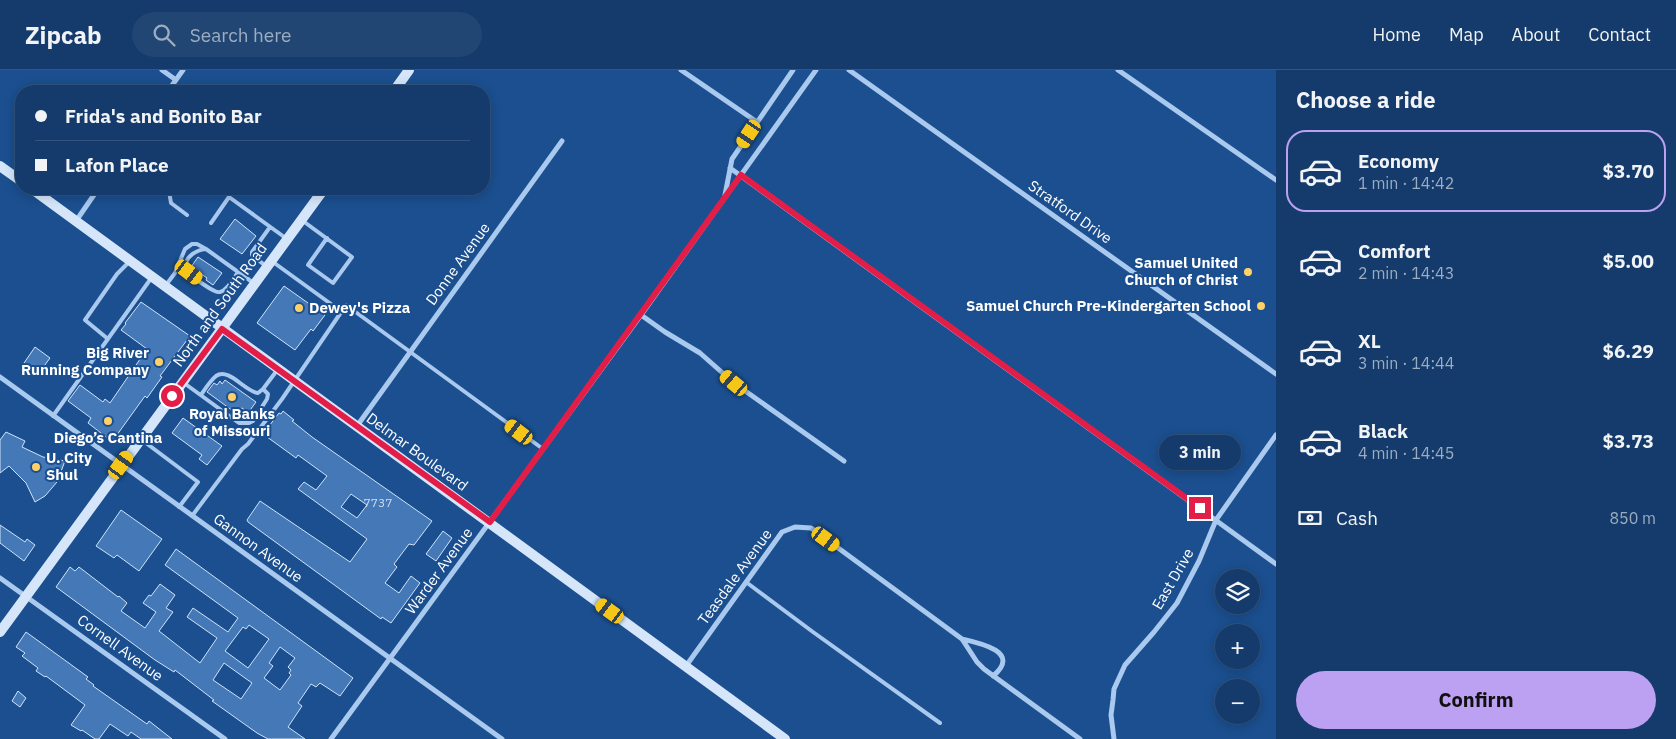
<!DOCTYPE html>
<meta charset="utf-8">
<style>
body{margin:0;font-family:"IBM Plex Sans",sans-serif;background:#214673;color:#f1f3f6;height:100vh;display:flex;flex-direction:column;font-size:19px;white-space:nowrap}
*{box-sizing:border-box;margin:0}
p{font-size:16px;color:#9dadc1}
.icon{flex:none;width:28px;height:28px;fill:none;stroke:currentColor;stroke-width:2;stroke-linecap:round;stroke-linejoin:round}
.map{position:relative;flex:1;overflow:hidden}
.panel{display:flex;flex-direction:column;background:#143b6b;width:400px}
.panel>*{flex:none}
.hud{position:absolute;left:15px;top:15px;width:475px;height:110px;border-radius:20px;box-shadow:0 2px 12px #0003,0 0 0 1px #33557e;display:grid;align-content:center;height:110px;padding:0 20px;background:#143b6b}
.tools{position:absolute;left:1215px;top:499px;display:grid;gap:10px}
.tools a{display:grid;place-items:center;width:45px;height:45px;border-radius:50%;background:#143b6b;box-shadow:0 2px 12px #0003,0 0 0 1px #33557e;font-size:25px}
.end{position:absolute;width:22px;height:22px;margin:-11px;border:6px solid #e11d48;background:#fff;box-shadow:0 0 0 2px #fff}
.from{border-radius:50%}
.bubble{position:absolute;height:35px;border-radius:18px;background:#143b6b;box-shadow:0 2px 12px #0003,0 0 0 1px #33557e;font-size:16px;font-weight:700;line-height:35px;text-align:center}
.car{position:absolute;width:15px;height:30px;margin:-15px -8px;border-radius:6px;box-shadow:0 0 4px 1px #0007;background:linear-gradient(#f5c518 24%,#345 0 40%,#f5c518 0 76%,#345 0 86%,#f5c518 0)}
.hud b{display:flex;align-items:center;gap:18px;height:48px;font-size:19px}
.hud b+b{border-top:1px solid #33557e}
.hud i{width:12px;height:12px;background:#f1f3f6}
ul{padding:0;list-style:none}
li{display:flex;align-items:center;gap:15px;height:82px;margin:0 10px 8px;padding:0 10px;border:2px solid transparent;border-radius:20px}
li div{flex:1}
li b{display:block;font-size:19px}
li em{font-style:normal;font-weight:700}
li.selected{border-color:#bca0f2}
li>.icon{width:45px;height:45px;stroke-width:1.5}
h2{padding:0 20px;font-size:22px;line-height:60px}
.pay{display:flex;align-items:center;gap:12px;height:55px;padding:0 20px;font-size:19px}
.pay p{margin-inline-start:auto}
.cta{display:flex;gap:10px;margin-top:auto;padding:10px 20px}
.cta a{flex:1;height:58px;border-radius:30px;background:#bca0f2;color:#111;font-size:20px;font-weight:700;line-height:58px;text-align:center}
header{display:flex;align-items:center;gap:30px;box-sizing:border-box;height:70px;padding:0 25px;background:#143b6b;border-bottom:1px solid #33557e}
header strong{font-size:24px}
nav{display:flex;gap:28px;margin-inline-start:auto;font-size:18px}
.search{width:350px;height:45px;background:#214673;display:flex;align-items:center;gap:12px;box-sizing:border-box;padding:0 18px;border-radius:28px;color:#9dadc1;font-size:19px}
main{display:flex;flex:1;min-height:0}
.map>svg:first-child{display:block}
</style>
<header>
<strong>Zipcab</strong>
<div class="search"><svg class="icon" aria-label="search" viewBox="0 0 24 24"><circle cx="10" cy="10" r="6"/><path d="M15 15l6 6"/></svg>Search here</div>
<nav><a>Home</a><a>Map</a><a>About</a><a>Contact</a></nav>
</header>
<main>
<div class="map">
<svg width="1276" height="669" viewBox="0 0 1276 669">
<rect width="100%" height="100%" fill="#1b4f8f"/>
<!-- building -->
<path fill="#4478b7" stroke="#cfe3fa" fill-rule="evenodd" d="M235,149L256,166L242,184L220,169Z
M198,187L222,203L213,215L206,210L207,208L191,197Z
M284,216L325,245L313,261L311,259L295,280L257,253Z
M141,232L190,266L160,306L162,307L147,328L145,326L114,369L110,370L88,353L91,348L68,331L80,315L103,332L105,329L110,333L147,279L121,260L126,254L125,253Z
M35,277L50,288L39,303L24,293Z
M225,310L256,332L248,343L242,338L233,341L207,322L214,313L217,315L220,311L222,314Z
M283,341L294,350L292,351L312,367L432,451L414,475L409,474L394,494L397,497L385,513L399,523L411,506L420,513L391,553L382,547L381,549L248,452L247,450L260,431L350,492L367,469L298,419L304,412L316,420L327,406L298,385L296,388L263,364L279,343L281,344ZM351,424L367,435L357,448L341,437Z
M183,348L222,376L207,395L199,389L202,385L172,363Z
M6,362L25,371L22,377L43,387L65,391L57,412L45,426L35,432L26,413L9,396L0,403V370Z
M121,440L162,469L139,501L117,485L114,488L96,476Z
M0,455L25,472L27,469L35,475L24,491L0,473Z
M443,461L452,468L436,491L426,484Z
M176,479L353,608L340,626L320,613L316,617L311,614L298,633L302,636L288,657L305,669H268L257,663L212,631L214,630L175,600L174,602L155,590L56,517L70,497L75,501L79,497L118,527L119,526L127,533L121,541L145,558L156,542L143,533L149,525L151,526L160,514L175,525L166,538L173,542L159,561L200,593L217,568L187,547L193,538L228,562L238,548L165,495ZM249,555L269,569L248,598L225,581L243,557L246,559ZM280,577L295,588L288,597L291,600L289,603L291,605L280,620L264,608L273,596L269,593ZM224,593L252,613L241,629L213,610Z
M26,562L88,607L86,609L94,615L93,616L147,654L149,651L172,669H141L131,662L128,666L110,654L99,669H95L82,660L81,661L71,655L85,635L46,606L45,607L36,601L38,598L22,586L25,583L16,577Z
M18,621L26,628L20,637L12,631Z"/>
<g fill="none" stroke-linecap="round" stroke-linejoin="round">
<!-- lane -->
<path stroke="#a9c9ee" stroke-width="4" d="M166,119L169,121L171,133L187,145
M303,151L352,187L333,213L308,195L327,168
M211,153L229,127L287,169
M206,179C196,180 180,189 188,202C191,206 215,224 220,222C228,220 234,208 238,202
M273,192L342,242
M267,197L252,185V182L270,157
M166,215L175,203L185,179L192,174H197L206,179L255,214
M108,269L85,250L117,204L130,191
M184,313L239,353H249L253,351L267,329L268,324L263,319
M201,325C205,319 210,311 216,306C229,297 245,322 258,323L263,319L278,299
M53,346L152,207
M142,370L198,412L179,437
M192,446L242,379L248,374L282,329L346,235L543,379
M746,512L813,562L940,653"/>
<!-- street -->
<path stroke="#a9c9ee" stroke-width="5" d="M162,0L176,10
M681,0L757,52
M849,0L1276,304
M1118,0L1276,110
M168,21L183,0
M730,98L1276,494
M725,125L732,89L793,0
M76,151L98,119
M641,245L665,262L700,283L734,313L844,391
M0,307L502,669
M357,356L562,71
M0,508L225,669
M962,569C980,573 1022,582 993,606
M686,596L782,462L795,457L811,458L962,569L977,592L984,599L1080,669
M331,669L641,245L816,0
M1114,669L1111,645L1113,630L1114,619L1125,595L1154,562L1177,533L1199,491L1216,450L1276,365"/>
<!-- secondary -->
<path stroke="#d6e6fa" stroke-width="10" d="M394,21L409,0
M0,96L21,111
M32,119L785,669
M0,562L324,119"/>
</g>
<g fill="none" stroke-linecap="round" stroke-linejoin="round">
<!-- route -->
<path stroke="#e11d48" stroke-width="6" d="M172,326L222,259L490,452L741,105L1200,438"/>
</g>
<!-- markers -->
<g fill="#ffd166" stroke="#1b4f8f" stroke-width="2">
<circle cx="1248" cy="202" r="5"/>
<circle cx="1261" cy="236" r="5"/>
<circle cx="299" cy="238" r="5"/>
<circle cx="159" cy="292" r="5"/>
<circle cx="232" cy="327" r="5"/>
<circle cx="108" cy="351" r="5"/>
<circle cx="36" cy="397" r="5"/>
</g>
<g text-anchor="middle" stroke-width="4" stroke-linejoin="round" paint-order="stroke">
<!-- number labels -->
<g font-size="12" fill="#d0dded">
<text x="378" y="437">7737</text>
</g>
<!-- street labels -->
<g font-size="15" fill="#fff" stroke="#1b4f8f">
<text transform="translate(1070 142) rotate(35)" y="5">Stratford Drive</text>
<text transform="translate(458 194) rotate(-54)" y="5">Donne Avenue</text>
<text transform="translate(220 235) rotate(-54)" y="5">North and South Road</text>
<text transform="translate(417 382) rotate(36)" y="5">Delmar Boulevard</text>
<text transform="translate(258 478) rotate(36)" y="5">Gannon Avenue</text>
<text transform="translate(439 501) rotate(-54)" y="5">Warder Avenue</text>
<text transform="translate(735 507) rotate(-54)" y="5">Teasdale Avenue</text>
<text transform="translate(1173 509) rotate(-60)" y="5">East Drive</text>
<text transform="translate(120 578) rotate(36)" y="5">Cornell Avenue</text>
</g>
<!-- poi labels -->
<g font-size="15" font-weight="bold" fill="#fff" stroke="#1b4f8f" text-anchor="end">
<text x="1238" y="198">Samuel United<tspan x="1238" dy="17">Church of Christ</tspan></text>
<text x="1251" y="241">Samuel Church Pre-Kindergarten School</text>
<text x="309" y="243" text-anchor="start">Dewey's Pizza</text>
<text x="149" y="288">Big River<tspan x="149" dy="17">Running Company</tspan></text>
<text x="232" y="349" text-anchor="middle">Royal Banks<tspan x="232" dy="17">of Missouri</tspan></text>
<text x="108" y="373" text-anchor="middle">Diego’s Cantina</text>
<text x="46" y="393" text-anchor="start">U. City<tspan x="46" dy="17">Shul</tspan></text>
</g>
</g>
</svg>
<div class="tools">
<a><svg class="icon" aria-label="layers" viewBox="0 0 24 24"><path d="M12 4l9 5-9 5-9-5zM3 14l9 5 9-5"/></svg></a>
<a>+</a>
<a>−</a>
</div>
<i class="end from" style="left:172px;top:326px"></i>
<i class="end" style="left:1200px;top:438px"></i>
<div class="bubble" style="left:1159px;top:365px;width:82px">3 min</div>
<i class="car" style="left:749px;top:64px;rotate:214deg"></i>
<i class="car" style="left:189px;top:202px;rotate:127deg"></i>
<i class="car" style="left:734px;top:313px;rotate:310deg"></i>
<i class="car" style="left:519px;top:362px;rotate:307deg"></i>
<i class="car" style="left:121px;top:395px;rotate:36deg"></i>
<i class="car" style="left:826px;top:469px;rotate:126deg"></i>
<i class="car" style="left:610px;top:541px;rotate:306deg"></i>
<div class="hud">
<b><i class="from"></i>Frida's and Bonito Bar</b>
<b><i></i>Lafon Place</b>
</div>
</div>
<section class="panel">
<h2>Choose a ride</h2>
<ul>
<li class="selected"><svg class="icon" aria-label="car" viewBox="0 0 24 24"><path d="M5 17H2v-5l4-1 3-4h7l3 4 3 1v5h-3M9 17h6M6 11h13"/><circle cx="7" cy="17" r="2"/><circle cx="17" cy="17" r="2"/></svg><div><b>Economy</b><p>1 min · 14:42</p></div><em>$3.70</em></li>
<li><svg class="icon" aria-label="car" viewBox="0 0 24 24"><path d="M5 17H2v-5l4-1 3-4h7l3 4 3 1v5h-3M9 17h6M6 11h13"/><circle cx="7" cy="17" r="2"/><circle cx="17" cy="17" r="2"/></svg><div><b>Comfort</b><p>2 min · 14:43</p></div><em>$5.00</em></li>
<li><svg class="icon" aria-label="car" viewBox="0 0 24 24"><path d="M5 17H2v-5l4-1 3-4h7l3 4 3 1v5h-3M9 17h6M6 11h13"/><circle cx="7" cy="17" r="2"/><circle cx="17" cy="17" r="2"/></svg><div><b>XL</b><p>3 min · 14:44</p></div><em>$6.29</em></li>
<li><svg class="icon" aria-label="car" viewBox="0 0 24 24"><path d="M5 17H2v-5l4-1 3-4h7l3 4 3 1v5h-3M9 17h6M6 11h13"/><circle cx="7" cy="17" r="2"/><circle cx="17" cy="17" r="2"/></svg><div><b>Black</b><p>4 min · 14:45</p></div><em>$3.73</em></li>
</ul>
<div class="pay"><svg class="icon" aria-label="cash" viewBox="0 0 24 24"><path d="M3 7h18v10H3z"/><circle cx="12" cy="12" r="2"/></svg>Cash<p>850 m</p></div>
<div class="cta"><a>Confirm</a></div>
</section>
</main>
